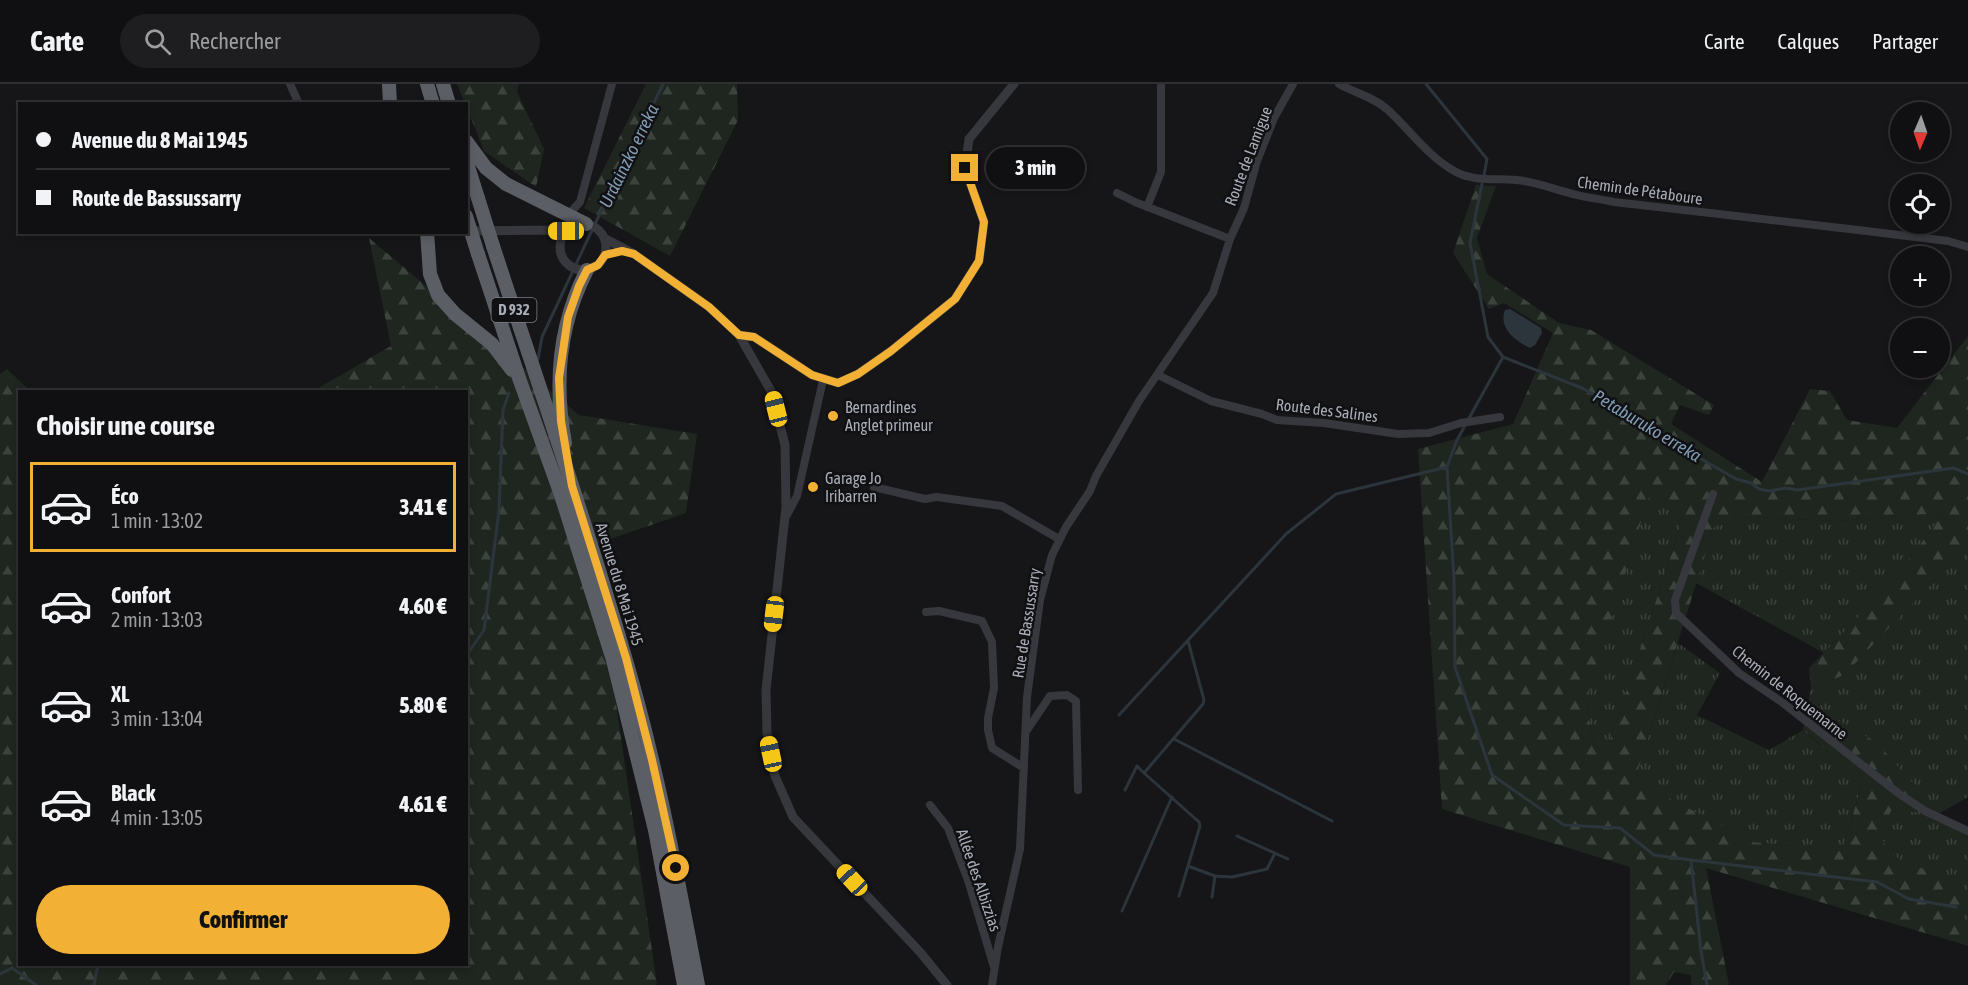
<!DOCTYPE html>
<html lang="fr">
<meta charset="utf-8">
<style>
body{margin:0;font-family:"Asap Condensed",sans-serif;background:#1e1e20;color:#f1f3f6;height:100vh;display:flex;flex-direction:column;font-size:22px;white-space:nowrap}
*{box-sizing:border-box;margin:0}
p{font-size:20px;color:#9c9d9f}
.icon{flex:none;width:33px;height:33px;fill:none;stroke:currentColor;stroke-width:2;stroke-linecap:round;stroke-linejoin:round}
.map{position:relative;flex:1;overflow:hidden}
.panel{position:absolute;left:18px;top:306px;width:450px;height:576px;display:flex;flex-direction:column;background:#101012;border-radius:0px;box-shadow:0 3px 9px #0003,0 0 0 2px #303032}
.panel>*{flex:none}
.guide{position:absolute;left:18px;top:18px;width:450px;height:132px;border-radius:0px;box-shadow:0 3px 9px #0003,0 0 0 2px #303032;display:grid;align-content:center;height:132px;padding:0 18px;background:#101012}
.needle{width:39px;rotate:182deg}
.tools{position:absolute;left:1890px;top:18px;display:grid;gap:12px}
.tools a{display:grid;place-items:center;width:60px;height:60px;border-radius:50%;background:#101012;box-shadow:0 3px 9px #0003,0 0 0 2px #303032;font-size:30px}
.end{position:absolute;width:27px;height:27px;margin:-14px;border:8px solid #f2b134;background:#111;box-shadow:0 0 0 3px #111}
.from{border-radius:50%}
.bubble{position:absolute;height:42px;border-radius:21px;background:#101012;box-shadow:0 3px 9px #0003,0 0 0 2px #303032;font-size:20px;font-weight:800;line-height:42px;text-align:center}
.car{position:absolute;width:18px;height:36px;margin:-18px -9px;border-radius:8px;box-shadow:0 0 4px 2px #0007;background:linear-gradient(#f5c518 24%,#345 0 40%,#f5c518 0 76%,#345 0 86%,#f5c518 0)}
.guide b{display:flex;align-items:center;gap:21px;height:57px;font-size:22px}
.guide b+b{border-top:2px solid #303032}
.guide i{width:15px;height:15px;background:#f1f3f6}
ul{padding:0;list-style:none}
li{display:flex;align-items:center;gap:18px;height:90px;margin:0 12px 9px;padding:0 6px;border:3px solid transparent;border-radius:0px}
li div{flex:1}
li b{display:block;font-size:22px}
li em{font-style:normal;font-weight:800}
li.on{border-color:#f2b134}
li>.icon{width:54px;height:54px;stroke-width:1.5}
h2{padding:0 18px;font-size:27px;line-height:72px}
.cta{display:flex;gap:12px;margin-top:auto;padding:12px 18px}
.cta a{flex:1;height:69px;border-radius:36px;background:#f2b134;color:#111;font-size:24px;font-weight:800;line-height:69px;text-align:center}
header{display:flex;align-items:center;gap:36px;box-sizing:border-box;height:84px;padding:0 30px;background:#101012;border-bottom:2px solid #303032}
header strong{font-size:28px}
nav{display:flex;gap:33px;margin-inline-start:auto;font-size:21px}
.search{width:420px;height:54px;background:#1e1e20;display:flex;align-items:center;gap:15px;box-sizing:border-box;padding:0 21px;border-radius:33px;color:#9c9d9f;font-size:22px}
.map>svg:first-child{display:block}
</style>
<header>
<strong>Carte</strong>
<div class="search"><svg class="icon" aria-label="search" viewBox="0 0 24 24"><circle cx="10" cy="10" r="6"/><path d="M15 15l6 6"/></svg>Rechercher</div>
<nav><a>Carte</a><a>Calques</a><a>Partager</a></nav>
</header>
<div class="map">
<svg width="1968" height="901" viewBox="0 0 1968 901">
<defs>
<pattern id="grass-tufts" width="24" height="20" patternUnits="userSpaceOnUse" patternTransform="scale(1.5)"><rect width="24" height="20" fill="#1e261f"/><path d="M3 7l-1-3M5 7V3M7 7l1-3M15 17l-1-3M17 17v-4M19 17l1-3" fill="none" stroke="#3c433d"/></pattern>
<pattern id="forest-firs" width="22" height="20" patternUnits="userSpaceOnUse" patternTransform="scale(1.5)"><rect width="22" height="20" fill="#1e261f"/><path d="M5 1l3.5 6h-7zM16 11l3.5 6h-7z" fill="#3c433d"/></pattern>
</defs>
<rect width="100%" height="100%" fill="#161618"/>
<!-- grass -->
<path fill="url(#grass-tufts)" d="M1657,407L1681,441L1605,672L1594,660L1586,617L1648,414Z
M1944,429L1890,500L1824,569L1696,499L1714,442L1753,433L1836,437Z
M1968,461V713L1940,729L1968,749V862L1962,860V803L1889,770L1880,751L1890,727L1939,728L1827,630L1803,647L1863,696L1842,767L1752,758L1635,696L1678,559L1720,589L1697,631L1769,666L1803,646L1811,604L1844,591Z"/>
<!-- forest -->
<path fill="url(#forest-firs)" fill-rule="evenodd" d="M457,0H519L517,8L544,65L536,103L484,67L467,24L466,20L465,19Z
M646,0H737L738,36L670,172L584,124Z
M1476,101L1496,102L1477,154L1487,190L1559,239L1591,246L1714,321L1709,331L1680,321L1671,340L1762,398L1810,305L1830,307L1847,336L1897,344L1968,252V461L1844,591L1811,604L1809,584L1890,500L1944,429L1836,437L1753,433L1714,442L1635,696L1752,758L1842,767L1863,697L1803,646L1827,630L1876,658L1940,729L1891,727L1880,751L1890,770L1963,803L1962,860L1706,784L1729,901H1691V891L1674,888L1666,901H1630V783L1442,725L1418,365L1513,340L1553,249L1504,219L1489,225L1453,169ZM1657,407L1681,441L1605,672L1594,660L1586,618L1648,415Z
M369,154L579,331L697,350L686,429L593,461L657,901H0V290L7,285L30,307L20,308V880H466V308L313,307L391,262Z"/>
<!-- water -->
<path fill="#2c353c" d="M1510,225L1541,244L1542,249L1535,261L1530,264C1515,257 1498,244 1505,226Z"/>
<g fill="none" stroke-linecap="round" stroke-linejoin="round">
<!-- stream -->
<path stroke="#2c353c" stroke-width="3" d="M1426,0L1487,75L1484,91
M1482,100L1470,159L1488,253L1503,273L1582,304L1668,352L1677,361L1736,395L1751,399L1759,405L1769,407L1786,404L1797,406L1954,384L1968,390
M1503,273L1457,356L1447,383L1454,495L1455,583L1492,691L1564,741L1620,744L1654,771L1691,776L1701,867L1707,901
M538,275L542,253L593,144L663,0
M466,572L484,546L499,426L503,326L509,309
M1119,631L1286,450L1336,410L1447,383
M1174,655L1332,737
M1125,706L1137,682L1144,689
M1237,752L1288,775
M1691,776L1877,798L1909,815L1956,823
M1188,782L1215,792L1232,793L1267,785L1275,769
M1179,812L1200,742L1199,738L1144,689L1203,620L1204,616L1188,557
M1212,813L1215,792
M1122,827L1172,713
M0,890L12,884L36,901
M94,901L98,880"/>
<!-- minor -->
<path stroke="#37383d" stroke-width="8" d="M290,0L299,20
M1339,0C1355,9 1374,13 1388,26C1410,46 1428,73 1456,88C1477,99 1501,93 1524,97C1541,100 1557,106 1573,110C1587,114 1601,115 1614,118L1858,146L1948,157L1968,163
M1117,109L1135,118L1230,155
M1147,123L1161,88V0
M568,131L580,118L612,0
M1158,291L1211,317L1262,330L1277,336L1324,339L1398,350L1429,349L1461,339L1500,333
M874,403L925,415L937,413L1002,422L1059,455
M1713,410L1675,516L1676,529L1739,589L1783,619L1898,709L1925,727L1968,747
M786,433L797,412L823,296
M926,528L939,527L982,537L992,558L994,604L988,634V646L992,664L1024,684
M1027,646L1050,612L1067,611L1076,617L1078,706
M930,721L948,744L968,796L994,883
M992,901L998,863L1020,765L1027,613L1040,516L1052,471L1066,443L1090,407L1096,392L1139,317L1213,209L1230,155L1244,124L1257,77L1274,34L1293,0"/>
<!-- tertiary -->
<path stroke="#37383d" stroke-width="9" d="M560 163a23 23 0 1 1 46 0a23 23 0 1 1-46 0Z
M466,147L566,146
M604,154L634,170L709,223L739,251L771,307L785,361L786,423L766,606L767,649L775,692L793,733L920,868L947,901
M739,251L754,253L812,291L838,299L858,290L891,267L955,215L979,177L984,138L965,84L969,55L1014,0"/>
<!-- trunk -->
<path stroke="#5b5e65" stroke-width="14" d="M389,0L390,20
M427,0L433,20
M443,0L449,20
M466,57L486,84L506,100L586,140
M466,76L478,114
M427,148L430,190L438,211L455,230L492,260L512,286
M493,162C538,299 585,435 625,573C657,681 677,791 698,901
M478,170L519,294L561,411L613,576L655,746L684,901
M565,359C554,300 559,240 587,186"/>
<!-- trunk-bridge -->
<path stroke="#5b5e65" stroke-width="14" d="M478,114L493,162
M466,132L478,170"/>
</g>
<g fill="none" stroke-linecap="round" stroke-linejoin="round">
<!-- route -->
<path stroke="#f2b134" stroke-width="8" d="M676,784L652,676L626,574L572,402L561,337L559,294L568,233L579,202L587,186L598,181L605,171L622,167L634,170L709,223L739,251L754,253L812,291L838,299L858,290L891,267L955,215L979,177L984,138L965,84"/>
</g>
<!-- markers -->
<g fill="#f2b134" stroke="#111113" stroke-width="2">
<circle cx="833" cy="332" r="6"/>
<circle cx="813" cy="403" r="6"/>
</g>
<g text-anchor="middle" stroke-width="5" stroke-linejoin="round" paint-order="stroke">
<!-- shield labels -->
<rect fill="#111113" stroke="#7b7e86" stroke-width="1.5" x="491.5" y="214" width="45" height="24" rx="4.5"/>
<g font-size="15" font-weight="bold" fill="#a8adb8">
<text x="514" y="231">D 932</text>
</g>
<!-- street labels -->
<g font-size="16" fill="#a8adb8" stroke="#111113">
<text transform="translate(1248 72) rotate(-69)" y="6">Route de Lamigue</text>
<text transform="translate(1640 106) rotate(8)" y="6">Chemin de Pétaboure</text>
<text transform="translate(1327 326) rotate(7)" y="6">Route des Salines</text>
<text transform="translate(620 500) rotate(73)" y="6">Avenue du 8 Mai 1945</text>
<text transform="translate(1026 539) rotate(-81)" y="6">Rue de Bassussarry</text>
<text transform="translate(1790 608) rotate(38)" y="6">Chemin de Roquemarne</text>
<text transform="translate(979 796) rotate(71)" y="6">Allée des Albizzias</text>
</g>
<!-- poi labels -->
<g font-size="16" fill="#a8adb8" stroke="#111113" text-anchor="start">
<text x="845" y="329">Bernardines<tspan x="845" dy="18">Anglet primeur</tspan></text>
<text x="825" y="400">Garage Jo<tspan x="825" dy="18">Iribarren</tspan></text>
</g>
<!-- water labels -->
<g font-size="18" font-style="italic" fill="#7f9bb3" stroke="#111113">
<text transform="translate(629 72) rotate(-64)" y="6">Urdainzko erreka</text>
<text transform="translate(1647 342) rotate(31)" y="6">Petaburuko erreka</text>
</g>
</g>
</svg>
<div class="tools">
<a><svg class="needle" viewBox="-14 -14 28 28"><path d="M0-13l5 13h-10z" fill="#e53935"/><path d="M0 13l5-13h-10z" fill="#9c9d9f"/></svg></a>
<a><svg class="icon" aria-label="locate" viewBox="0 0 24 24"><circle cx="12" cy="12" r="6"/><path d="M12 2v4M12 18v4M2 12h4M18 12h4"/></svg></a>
<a>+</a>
<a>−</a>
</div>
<i class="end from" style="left:676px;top:784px"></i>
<i class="end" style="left:965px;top:84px"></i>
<div class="bubble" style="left:986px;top:63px;width:99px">3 min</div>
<i class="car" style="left:566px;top:147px;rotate:270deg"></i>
<i class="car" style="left:776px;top:325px;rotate:346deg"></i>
<i class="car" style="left:774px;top:530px;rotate:187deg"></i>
<i class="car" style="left:771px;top:670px;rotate:348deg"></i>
<i class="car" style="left:852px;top:796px;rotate:317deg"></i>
<div class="guide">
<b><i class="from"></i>Avenue du 8 Mai 1945</b>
<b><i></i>Route de Bassussarry</b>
</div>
<section class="panel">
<h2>Choisir une course</h2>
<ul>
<li class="on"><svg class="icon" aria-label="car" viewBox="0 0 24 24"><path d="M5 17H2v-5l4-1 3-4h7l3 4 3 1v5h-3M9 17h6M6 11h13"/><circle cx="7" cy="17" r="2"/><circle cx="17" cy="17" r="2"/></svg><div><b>Éco</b><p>1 min · 13:02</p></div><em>3.41 €</em></li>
<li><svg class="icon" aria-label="car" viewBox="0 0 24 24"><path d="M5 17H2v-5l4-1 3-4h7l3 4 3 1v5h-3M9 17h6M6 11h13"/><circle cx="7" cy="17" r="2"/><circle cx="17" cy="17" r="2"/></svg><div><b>Confort</b><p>2 min · 13:03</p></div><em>4.60 €</em></li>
<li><svg class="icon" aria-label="car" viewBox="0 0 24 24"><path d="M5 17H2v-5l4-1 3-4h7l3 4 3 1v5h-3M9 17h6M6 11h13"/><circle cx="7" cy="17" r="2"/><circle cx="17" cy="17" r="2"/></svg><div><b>XL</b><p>3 min · 13:04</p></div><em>5.80 €</em></li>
<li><svg class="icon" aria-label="car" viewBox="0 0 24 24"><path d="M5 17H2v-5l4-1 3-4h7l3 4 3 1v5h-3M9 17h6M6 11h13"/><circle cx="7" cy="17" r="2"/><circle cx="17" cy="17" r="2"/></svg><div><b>Black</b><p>4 min · 13:05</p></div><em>4.61 €</em></li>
</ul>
<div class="cta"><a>Confirmer</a></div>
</section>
</div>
